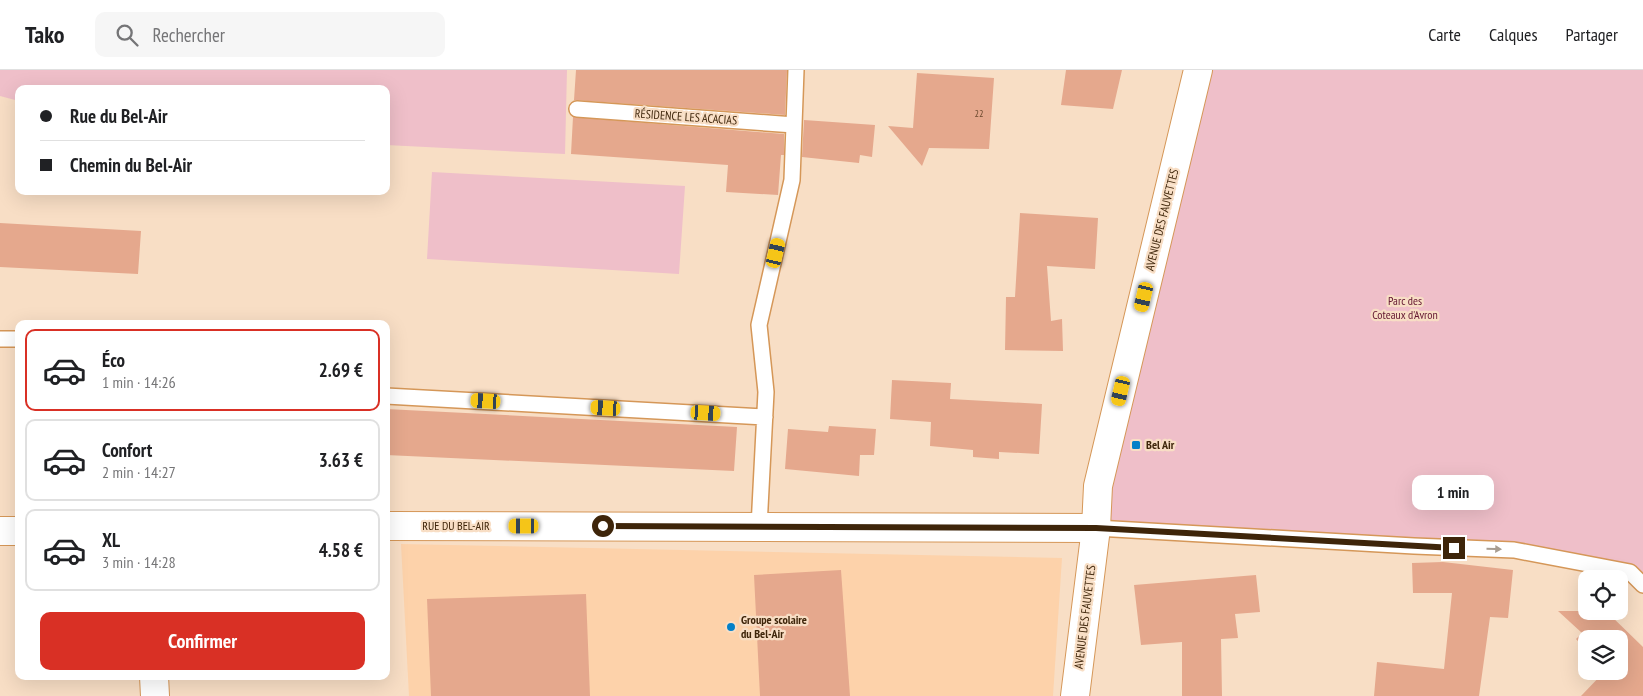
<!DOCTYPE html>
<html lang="fr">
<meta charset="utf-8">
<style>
body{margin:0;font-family:"PT Sans Narrow",sans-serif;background:#f6f6f6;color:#202124;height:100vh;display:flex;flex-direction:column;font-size:19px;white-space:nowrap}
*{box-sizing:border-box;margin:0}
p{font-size:16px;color:#757577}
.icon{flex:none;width:28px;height:28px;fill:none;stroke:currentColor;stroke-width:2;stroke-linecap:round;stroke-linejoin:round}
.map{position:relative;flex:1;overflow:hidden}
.details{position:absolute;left:15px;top:250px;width:375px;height:360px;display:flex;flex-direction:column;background:#fff;border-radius:10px;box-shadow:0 5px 20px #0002}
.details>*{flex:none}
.top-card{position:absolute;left:15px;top:15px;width:375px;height:110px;border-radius:10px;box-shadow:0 5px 20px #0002;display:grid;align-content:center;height:110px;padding:0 25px;background:#fff}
.tools{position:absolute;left:1578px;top:500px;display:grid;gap:10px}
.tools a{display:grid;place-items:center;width:50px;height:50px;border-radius:10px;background:#fff;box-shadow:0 5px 20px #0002;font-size:25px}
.end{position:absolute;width:22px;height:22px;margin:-11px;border:6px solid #3e250a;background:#fff;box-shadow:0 0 0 2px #fff}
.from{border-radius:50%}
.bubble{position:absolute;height:35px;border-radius:10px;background:#fff;box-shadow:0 5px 20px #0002;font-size:16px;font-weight:800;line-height:35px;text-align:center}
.car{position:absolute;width:15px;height:30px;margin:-15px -8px;border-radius:6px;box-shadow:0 0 4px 1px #0007;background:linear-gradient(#f5c518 24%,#345 0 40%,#f5c518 0 76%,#345 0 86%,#f5c518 0)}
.top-card b{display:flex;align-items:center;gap:18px;height:48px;font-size:19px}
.top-card b+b{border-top:1px solid #e0e0e0}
.top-card i{width:12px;height:12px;background:#202124}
ul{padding:9px 0 0;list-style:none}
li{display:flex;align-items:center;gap:15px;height:82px;margin:0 10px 8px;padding:0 15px;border:2px solid #e0e0e0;border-radius:10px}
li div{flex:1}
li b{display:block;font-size:19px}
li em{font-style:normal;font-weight:800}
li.active{border-color:#d93025}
li>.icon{width:45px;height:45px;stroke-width:1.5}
.cta{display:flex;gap:10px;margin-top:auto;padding:10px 25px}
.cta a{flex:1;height:58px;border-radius:10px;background:#d93025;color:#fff;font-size:20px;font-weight:800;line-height:58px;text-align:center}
header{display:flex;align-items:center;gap:30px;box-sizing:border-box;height:70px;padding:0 25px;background:#fff;border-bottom:1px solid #e0e0e0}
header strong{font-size:24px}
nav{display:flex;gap:28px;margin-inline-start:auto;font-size:18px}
.search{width:350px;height:45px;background:#f6f6f6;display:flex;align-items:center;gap:12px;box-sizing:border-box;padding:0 18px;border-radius:10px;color:#757577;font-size:19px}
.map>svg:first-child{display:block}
</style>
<header>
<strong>Tako</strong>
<div class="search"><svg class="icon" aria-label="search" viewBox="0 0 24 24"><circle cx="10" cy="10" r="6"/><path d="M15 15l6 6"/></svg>Rechercher</div>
<nav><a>Carte</a><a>Calques</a><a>Partager</a></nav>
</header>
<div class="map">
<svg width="1643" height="626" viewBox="0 0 1643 626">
<rect width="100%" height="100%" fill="#f8dec5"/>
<!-- built -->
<path fill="#fdd2aa" d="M401,474L1062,488L1053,626H409Z"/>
<!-- green -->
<path fill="#efbfc9" d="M0,0H567L565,84L386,75V19H19V31L0,26Z
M1198,0H1643V515L1630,502L1414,476L1096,458Z
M432,102L685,116L679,204L427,189Z"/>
<!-- building -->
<path fill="#e5a88d" d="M576,0H787L785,45L574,30Z
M1066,0H1122L1113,39L1061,35Z
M917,3L994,8L989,79L929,78L922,96L888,56L913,58Z
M573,47L784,64V85H781L778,125L726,122L728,95L571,84Z
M804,50L875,55L872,87L860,85L859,93L802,87Z
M1020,143L1098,148L1095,199L1047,196L1051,251L1062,249L1063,281L1005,280L1006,227H1015Z
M0,153L141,161L138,204L0,197Z
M892,310L951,313L950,329L1042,334L1039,384L999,382V389L973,387V380L930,376L931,352L890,349Z
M386,339L737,357L734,401L386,385Z
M829,356L876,359L874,385H860L859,406L785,399L788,359L828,362Z
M1443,492L1513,500L1508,548L1490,547L1479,626H1374L1377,592L1444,599L1452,523H1413L1412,493Z
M841,500L850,626H760L754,505Z
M1256,505L1260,542L1235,544L1238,568L1221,569L1222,626H1182V572L1141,575L1134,515Z
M586,524L590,626H431L427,529Z
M1558,541H1606L1643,577V626H1581L1605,601H1619V569H1586V580L1576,569L1582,563Z"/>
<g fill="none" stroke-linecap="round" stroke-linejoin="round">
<defs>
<path id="service" d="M577,39L794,55
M0,269H19
M386,326L765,347
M759,457L766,322L759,255L792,110L796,0
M1096,458L1414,476L1514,480L1630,502L1643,515"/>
<path id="minor" d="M386,456L1096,458
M0,461H19
M154,606L155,626"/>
<path id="tertiary" d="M1075,626L1096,458L1098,416L1198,0"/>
</defs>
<!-- service casing -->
<use href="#service" stroke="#d59758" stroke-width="18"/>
<!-- minor casing -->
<use href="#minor" stroke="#d59758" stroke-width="30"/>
<!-- tertiary casing -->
<use href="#tertiary" stroke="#d59758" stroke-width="30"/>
<!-- service -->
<use href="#service" stroke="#fff" stroke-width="15"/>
<!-- minor -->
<use href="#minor" stroke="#fff" stroke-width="28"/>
<!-- tertiary -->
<use href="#tertiary" stroke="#fff" stroke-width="28"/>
</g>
<!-- one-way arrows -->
<defs><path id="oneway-solid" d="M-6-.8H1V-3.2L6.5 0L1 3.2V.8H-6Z" transform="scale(1.25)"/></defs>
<use fill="#a89d91" href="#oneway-solid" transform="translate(1494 479) rotate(2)"/>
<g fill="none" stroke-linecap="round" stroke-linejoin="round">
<!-- route -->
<path stroke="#3e250a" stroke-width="6" d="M603,456L1096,458L1454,478"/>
</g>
<!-- markers -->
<g fill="#0380c8" stroke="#f8dec5" stroke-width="2">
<rect x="1131" y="370" width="10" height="10" rx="2.5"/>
<circle cx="731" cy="557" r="5"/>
</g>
<g text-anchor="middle" stroke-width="4.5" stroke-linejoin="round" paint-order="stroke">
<!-- number labels -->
<g font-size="10" fill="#68462b">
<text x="979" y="47">22</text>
</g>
<!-- street labels -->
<g font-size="12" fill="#3e250a" stroke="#f8dec5">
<text transform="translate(686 47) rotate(4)" y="4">RÉSIDENCE LES ACACIAS</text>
<text transform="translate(1162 150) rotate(-76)" y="4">AVENUE DES FAUVETTES</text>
<text x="456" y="460">RUE DU BEL-AIR</text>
<text transform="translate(1085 547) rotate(-83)" y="4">AVENUE DES FAUVETTES</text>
</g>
<!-- park labels -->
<g font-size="12" fill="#621530" stroke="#f8dec5">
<text x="1405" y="235">Parc des<tspan x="1405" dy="14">Coteaux d'Avron</tspan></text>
</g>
<!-- poi labels -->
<g font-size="12" font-weight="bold" fill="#3e250a" stroke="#f8dec5" text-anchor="start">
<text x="1146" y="379">Bel Air</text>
<text x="741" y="554">Groupe scolaire<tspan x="741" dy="14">du Bel-Air</tspan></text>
</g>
</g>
</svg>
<div class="tools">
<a><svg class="icon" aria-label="locate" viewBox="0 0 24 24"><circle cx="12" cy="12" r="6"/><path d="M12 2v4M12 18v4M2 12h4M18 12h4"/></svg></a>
<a><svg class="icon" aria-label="layers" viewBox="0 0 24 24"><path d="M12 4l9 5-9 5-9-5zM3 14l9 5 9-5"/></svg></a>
</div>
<i class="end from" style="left:603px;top:456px"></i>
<i class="end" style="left:1454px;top:478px"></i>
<div class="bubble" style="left:1412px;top:405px;width:82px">1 min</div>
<i class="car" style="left:776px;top:183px;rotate:13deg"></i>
<i class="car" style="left:1144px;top:227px;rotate:193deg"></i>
<i class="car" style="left:1121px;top:321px;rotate:193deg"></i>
<i class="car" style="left:486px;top:331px;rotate:273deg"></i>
<i class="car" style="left:606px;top:338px;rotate:273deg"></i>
<i class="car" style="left:706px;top:343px;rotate:93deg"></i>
<i class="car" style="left:524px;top:456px;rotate:270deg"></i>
<div class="top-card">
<b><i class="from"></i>Rue du Bel-Air</b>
<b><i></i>Chemin du Bel-Air</b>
</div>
<section class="details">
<ul>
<li class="active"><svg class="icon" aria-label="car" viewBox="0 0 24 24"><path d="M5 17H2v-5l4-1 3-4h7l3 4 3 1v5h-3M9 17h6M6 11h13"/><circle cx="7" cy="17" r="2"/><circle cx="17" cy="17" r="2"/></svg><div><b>Éco</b><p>1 min · 14:26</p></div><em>2.69 €</em></li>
<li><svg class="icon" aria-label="car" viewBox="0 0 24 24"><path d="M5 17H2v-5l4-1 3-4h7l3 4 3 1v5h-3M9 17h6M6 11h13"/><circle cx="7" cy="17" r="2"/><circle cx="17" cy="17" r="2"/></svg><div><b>Confort</b><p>2 min · 14:27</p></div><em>3.63 €</em></li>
<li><svg class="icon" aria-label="car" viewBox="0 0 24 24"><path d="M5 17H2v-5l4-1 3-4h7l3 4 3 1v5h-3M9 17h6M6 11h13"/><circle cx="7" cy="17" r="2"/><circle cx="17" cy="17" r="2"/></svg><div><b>XL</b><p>3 min · 14:28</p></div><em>4.58 €</em></li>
</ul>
<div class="cta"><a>Confirmer</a></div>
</section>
</div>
